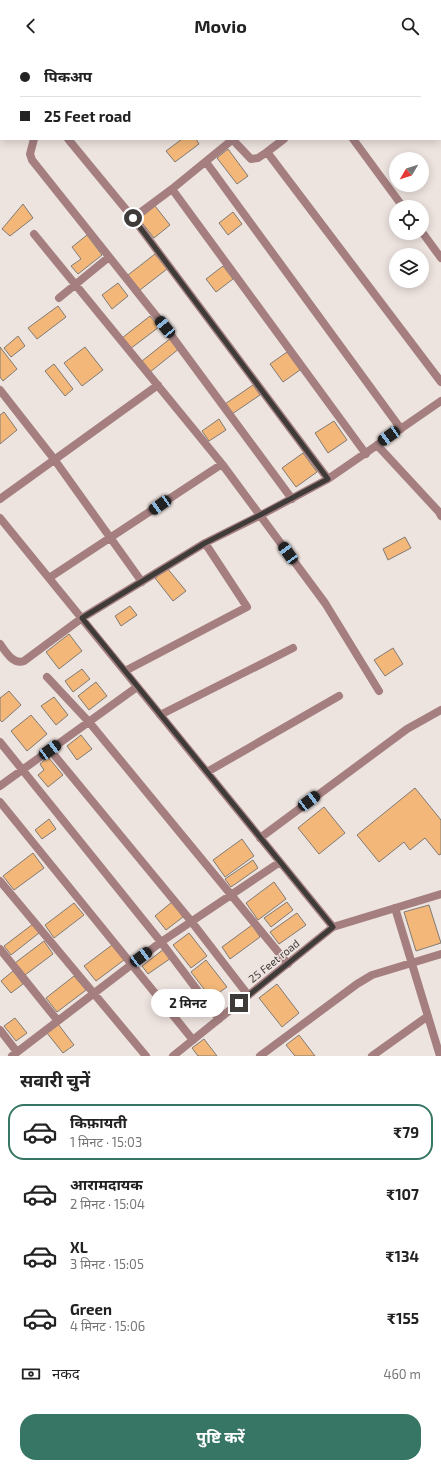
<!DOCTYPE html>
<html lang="hi">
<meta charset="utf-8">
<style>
body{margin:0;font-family:"Exo 2","Noto Sans Devanagari",sans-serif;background:#f6f6f6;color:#222;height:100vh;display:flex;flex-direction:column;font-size:15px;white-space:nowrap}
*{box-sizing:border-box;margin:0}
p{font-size:13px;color:#767676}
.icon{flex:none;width:22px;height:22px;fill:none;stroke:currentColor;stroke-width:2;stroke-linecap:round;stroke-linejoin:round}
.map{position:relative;height:1004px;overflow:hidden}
.side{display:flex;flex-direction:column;background:#fff;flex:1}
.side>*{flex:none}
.hud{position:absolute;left:0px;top:0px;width:441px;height:88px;box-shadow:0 2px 10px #0003;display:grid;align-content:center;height:88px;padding:0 20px;background:#fff}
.needle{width:26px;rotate:231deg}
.fabs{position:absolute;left:389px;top:100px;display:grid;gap:8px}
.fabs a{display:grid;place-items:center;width:40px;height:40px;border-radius:50%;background:#fff;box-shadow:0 2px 10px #0003;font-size:20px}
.end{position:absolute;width:18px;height:18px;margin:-9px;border:5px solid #3f3b39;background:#fff;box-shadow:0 0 0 2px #fff}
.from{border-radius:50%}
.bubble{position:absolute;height:28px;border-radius:14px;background:#fff;box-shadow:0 2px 10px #0003;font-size:13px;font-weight:700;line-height:28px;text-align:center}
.car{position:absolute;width:12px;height:24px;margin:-12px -6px;border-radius:5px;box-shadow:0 0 3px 1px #0007;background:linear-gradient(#222 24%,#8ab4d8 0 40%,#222 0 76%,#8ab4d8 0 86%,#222 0)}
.hud b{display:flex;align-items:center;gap:14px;height:38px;font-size:15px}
.hud b+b{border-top:1px solid #e0e0e0}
.hud i{width:10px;height:10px;background:#222}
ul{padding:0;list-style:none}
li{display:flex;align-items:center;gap:12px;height:56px;margin:0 8px 6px;padding:0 12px;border:2px solid transparent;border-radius:16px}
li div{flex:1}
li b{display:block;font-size:15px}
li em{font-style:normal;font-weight:700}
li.on{border-color:#377664}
li>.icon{width:36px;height:36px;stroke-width:1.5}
h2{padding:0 20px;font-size:18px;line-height:48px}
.pay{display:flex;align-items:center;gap:10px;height:44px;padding:0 20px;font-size:15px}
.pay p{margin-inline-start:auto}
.cta{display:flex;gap:8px;margin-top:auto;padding:8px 20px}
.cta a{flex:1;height:46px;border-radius:16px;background:#377664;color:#fff;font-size:16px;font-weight:700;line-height:46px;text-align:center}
header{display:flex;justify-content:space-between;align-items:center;height:52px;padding:0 20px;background:#fff;font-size:18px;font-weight:700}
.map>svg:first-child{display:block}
</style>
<header><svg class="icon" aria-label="back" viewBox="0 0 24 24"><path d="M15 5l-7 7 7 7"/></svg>Movio<svg class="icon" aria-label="search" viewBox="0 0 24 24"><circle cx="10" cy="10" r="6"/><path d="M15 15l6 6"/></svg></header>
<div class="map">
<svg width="441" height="1004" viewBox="0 0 441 1004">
<rect width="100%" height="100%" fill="#ede3df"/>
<!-- building -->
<path fill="#f3b879" stroke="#807a74" d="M182,87H196L199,92L175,110L166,99Z
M228,97L248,124L237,132L217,106Z
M23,152L33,166L10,184L2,177Z
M155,154L170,173L154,186L139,167Z
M233,160L242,172L228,183L219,171Z
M87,183L102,203L78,222L71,214L81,207L72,195Z
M155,202L167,217L140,238L128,223Z
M223,214L233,227L216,240L206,227Z
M118,231L128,244L112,257L102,243Z
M58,254L66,265L37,287L28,276Z
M150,264L159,275L130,297L122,286Z
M18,284L25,294L11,305L4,296Z
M171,286L180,296L150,320L142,309Z
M0,295L17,317L3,329L0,325Z
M85,295L103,318L82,334L64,311Z
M287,300L300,318L283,330L270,312Z
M54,312L73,337L65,344L45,319Z
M253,333L260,343L232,362L225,352Z
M4,360L17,378L0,392V363Z
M219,367L226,378L209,389L202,379Z
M334,369L347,388L328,401L315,381Z
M303,401L317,420L296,435L282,416Z
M405,485L411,496L388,508L383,497Z
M167,516L186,539L173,549L155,526Z
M130,554L137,563L121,574L115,564Z
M69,582L82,599L59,617L46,600Z
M393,596L403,612L385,624L374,608Z
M82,617L90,627L73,640L65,629Z
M96,630L107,644L89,658L78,644Z
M9,639L21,653L2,670L0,668V646Z
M54,645L68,663L56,673L41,654Z
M31,663L47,682L27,699L11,679Z
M81,683L92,697L77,708L67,694Z
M48,705L63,723L48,735L38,723L44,718L40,712Z
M415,736L441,768V802L439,803L425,786L410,798L404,790L379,810L357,783Z
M324,755L345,781L319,802L298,776Z
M49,767L56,777L42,787L35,778Z
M242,787L254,804L225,825L213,808Z
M33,801L44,816L14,838L3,824Z
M253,808L258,816L231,835L225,827Z
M274,830L286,847L258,868L246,851Z
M172,850L183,865L166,878L155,864Z
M287,850L293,858L271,875L264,866Z
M74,851L84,863L54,886L45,873Z
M429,853L441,891L416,899L404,860Z
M297,861L306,873L279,892L270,880Z
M33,872L39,881L11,903L4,894Z
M252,873L260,885L230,907L222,895Z
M189,881L207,904L191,916L173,893Z
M44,889L53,902L25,923L15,911Z
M112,893L124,908L96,929L84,914Z
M164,897L171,906L148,922L142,914Z
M206,908L227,935L211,946L191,920Z
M13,919L23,932L11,941L1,929Z
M74,924L86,938L57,960L46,946Z
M277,932L299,961L282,975L259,946Z
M15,966L27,981L16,989L4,974Z
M58,972L74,993L63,1001L47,981Z
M299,983L315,1004H295L286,993Z
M204,987L217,1004H198L192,996Z"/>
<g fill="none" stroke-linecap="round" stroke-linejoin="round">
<!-- minor -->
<path stroke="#a57f80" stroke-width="8" d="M170,0V1
M239,0L240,1
M289,0V1
M366,0L367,1
M423,0V1
M60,1L61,0
M398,1L399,0
M440,23L441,24
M440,80L441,81
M34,87L30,102L32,108L165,275L292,447
M68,87L133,166L328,427
M232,87L251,107L258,106L267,100L441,330
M353,87L403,155
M267,100L284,87
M206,110L401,377
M172,137L232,88
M133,166L172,137L366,402
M422,180L441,206
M34,182L222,412L325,551L379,639
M59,246L109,205
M0,338L54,407L142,530
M377,393L439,460L441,464
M0,447L158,333
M0,466L333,875
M49,526L222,412
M0,592C6,600 13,613 24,609L82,566L205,491L261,463L328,427L441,349
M125,619L247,555L205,491
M47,625L89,670L288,912
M160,663L293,596
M0,690L161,890L219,967
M50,698L191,869L248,943
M207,720L339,644
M0,734L137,635
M0,750L193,988
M260,786L407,677L441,658
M0,829L146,1004
M395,856L440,1004
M0,897L58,969
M0,978L17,1000
M12,1004L161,890L280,810
M260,1004L357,932L372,923L441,902
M372,1004L428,964"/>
<!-- tertiary -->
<path stroke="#a57f80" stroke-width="8" d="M20,1V0
M0,58L1,55
M173,1004L333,875L441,842"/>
</g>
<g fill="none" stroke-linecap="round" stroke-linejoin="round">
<!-- route -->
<path stroke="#3f3b39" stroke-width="5" d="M133,166L328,427L260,463L205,491L82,566L333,875L239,951"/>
</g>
<g text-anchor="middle" stroke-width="3" stroke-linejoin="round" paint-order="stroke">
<!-- street labels -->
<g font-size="11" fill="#3f3b39" stroke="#ede3df">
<text transform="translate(274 909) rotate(-39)" y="4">25 Feet road</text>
</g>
</g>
</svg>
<div class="fabs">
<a><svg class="needle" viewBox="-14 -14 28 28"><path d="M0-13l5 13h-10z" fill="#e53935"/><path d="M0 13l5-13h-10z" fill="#767676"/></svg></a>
<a><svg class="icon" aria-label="locate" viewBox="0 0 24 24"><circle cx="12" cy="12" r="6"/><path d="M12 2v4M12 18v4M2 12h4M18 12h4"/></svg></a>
<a><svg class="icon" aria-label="layers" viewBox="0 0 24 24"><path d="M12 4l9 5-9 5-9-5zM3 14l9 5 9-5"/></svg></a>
</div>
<i class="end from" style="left:133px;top:166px"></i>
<i class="end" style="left:239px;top:951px"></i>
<div class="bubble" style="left:151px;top:937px;width:74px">2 मिनट</div>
<i class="car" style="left:165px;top:275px;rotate:321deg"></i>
<i class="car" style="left:389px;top:384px;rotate:235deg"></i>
<i class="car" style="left:160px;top:453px;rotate:236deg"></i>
<i class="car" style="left:288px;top:501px;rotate:324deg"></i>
<i class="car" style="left:50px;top:698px;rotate:54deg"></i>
<i class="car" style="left:309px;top:749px;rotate:53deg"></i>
<i class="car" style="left:141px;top:905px;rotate:53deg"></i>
<div class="hud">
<b><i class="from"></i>पिकअप</b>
<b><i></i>25 Feet road</b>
</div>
</div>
<section class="side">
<h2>सवारी चुनें</h2>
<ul>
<li class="on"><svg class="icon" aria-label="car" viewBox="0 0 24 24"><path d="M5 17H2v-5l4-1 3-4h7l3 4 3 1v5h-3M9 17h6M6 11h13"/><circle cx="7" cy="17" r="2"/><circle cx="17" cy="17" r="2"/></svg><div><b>किफ़ायती</b><p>1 मिनट · 15:03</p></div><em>₹79</em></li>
<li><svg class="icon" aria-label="car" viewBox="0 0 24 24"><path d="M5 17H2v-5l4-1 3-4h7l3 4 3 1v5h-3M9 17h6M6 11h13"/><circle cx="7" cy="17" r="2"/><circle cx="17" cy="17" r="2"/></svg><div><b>आरामदायक</b><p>2 मिनट · 15:04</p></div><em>₹107</em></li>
<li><svg class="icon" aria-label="car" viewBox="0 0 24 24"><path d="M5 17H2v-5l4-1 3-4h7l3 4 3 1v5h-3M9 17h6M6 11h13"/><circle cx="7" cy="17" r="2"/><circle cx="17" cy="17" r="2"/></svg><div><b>XL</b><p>3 मिनट · 15:05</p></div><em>₹134</em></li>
<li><svg class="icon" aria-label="car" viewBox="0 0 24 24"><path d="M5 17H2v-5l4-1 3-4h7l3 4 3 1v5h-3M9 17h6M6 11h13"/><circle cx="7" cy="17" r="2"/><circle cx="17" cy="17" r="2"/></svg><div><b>Green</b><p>4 मिनट · 15:06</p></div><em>₹155</em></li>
</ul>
<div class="pay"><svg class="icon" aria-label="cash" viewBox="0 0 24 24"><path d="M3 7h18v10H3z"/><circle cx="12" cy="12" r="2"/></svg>नकद<p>460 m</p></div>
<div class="cta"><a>पुष्टि करें</a></div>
</section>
